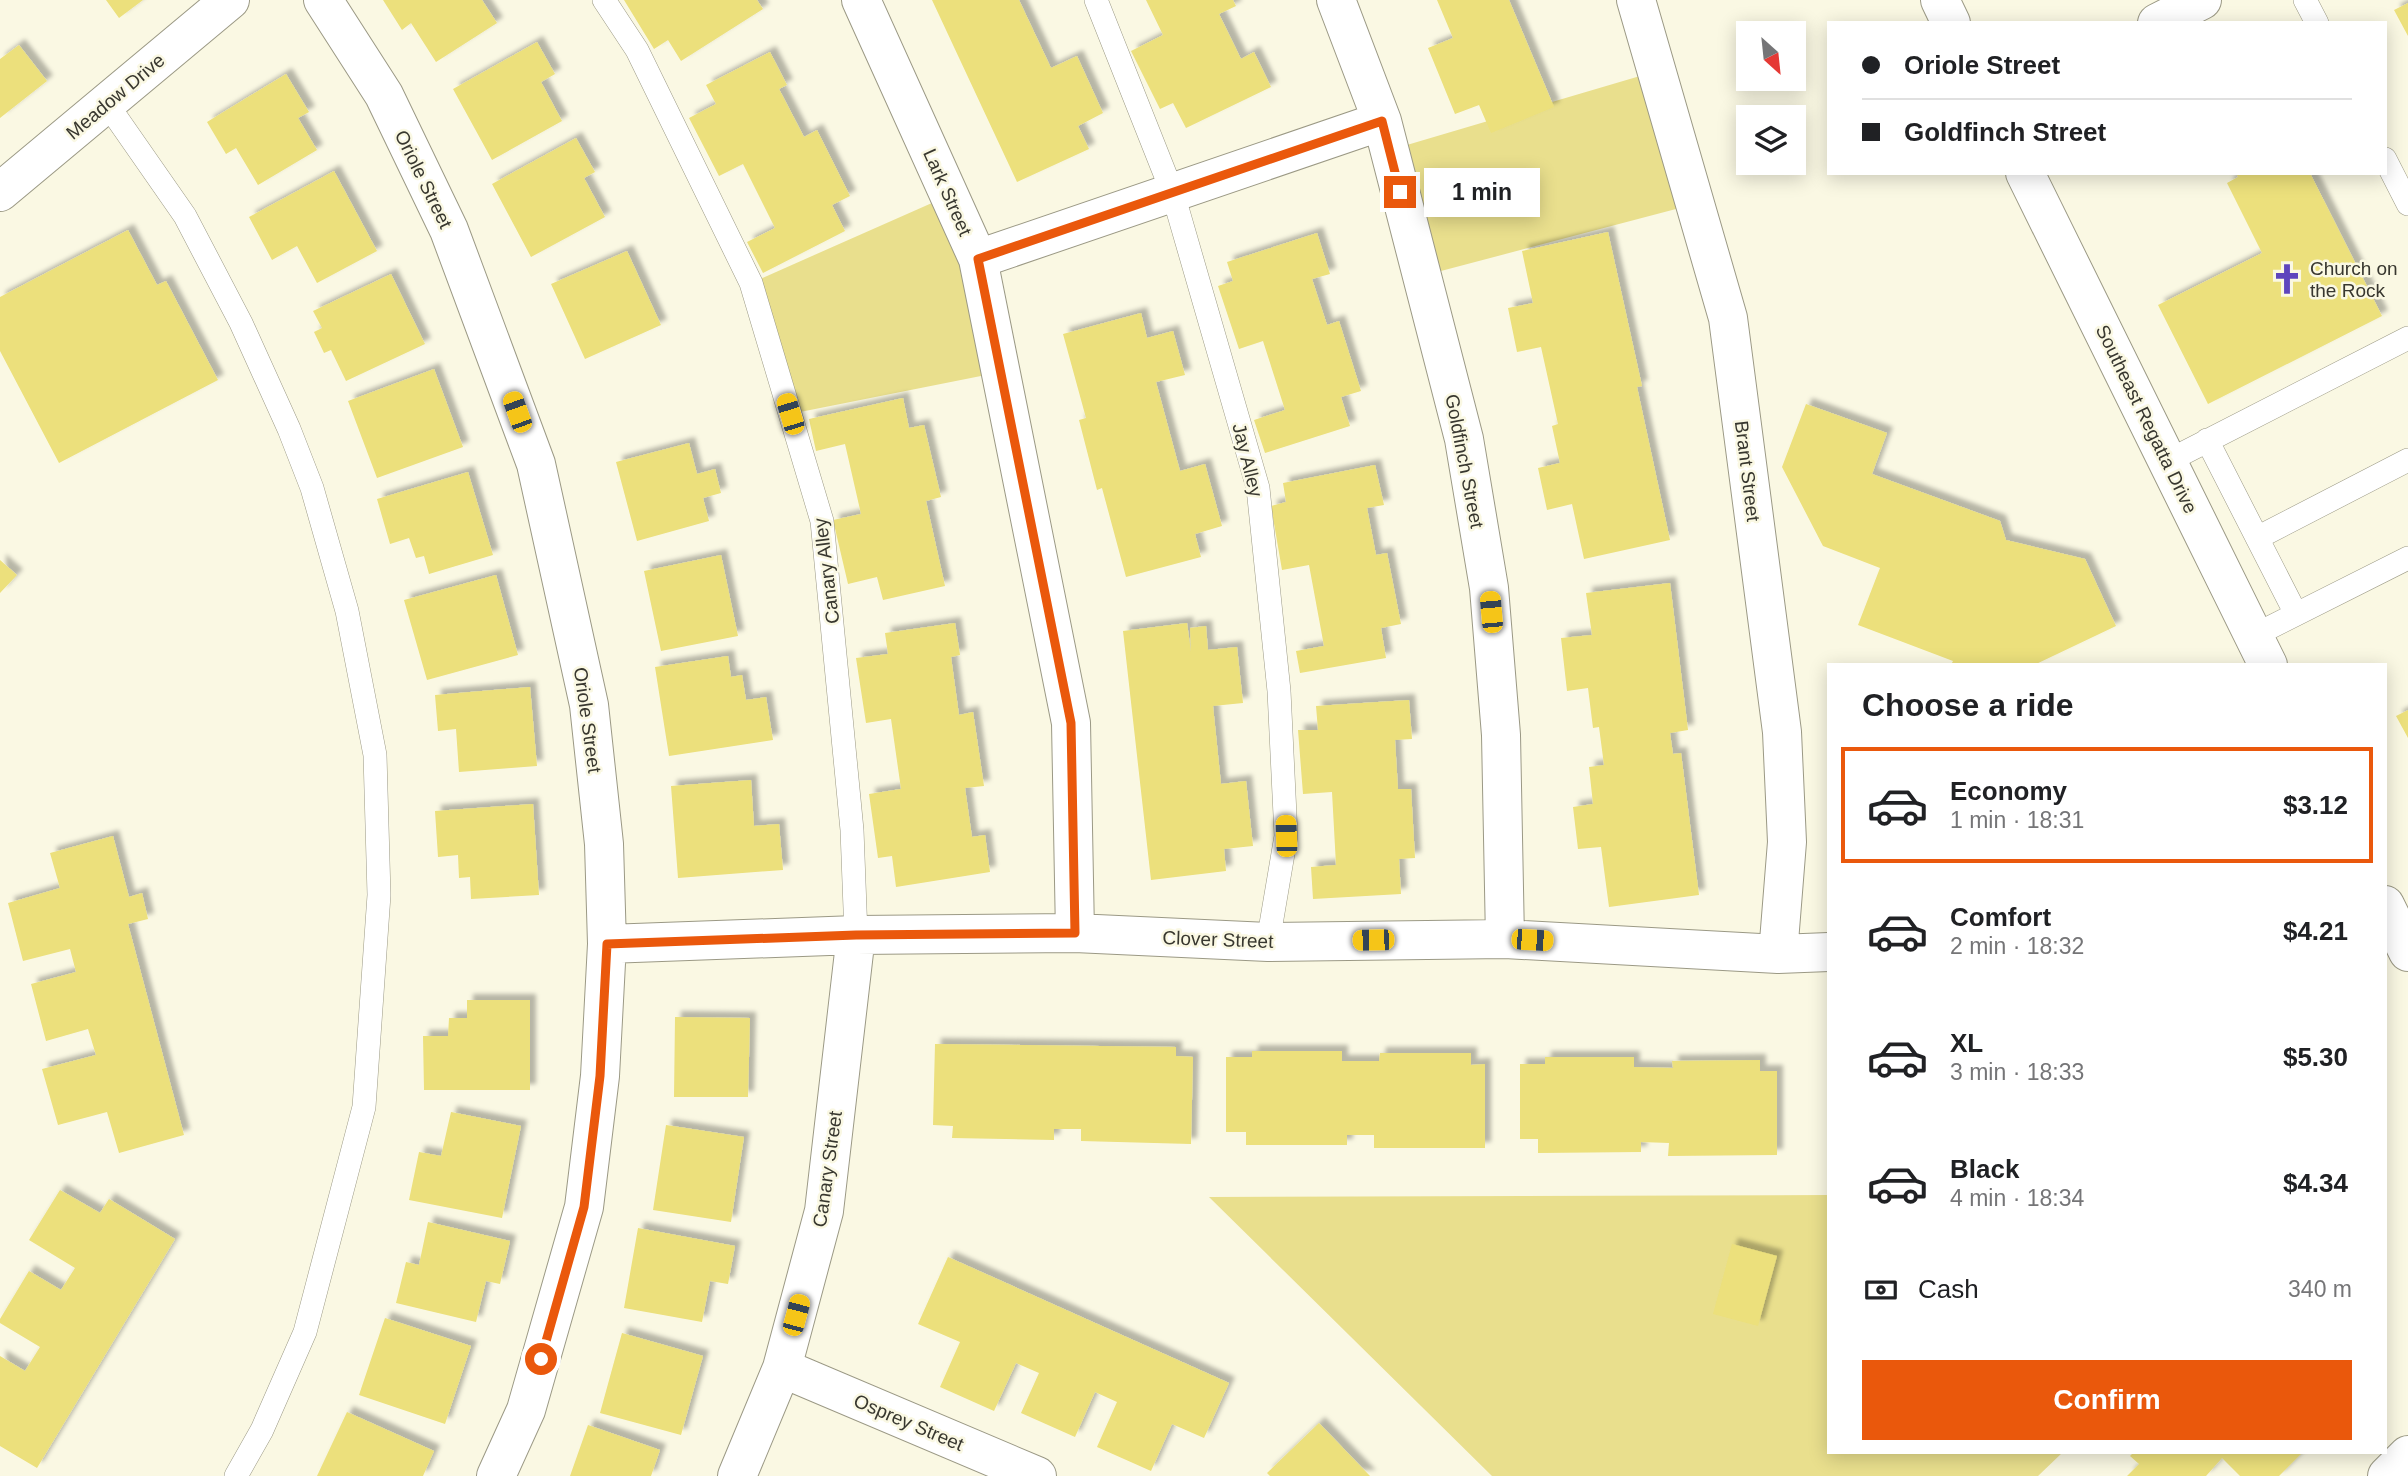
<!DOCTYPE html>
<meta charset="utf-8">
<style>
body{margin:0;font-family:Arial,sans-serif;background:#f2f2f2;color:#202124;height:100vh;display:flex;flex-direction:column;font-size:26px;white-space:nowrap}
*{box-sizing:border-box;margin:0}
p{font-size:23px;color:#757577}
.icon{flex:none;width:38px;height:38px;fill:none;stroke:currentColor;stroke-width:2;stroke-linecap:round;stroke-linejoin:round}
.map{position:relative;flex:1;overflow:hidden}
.drawer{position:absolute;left:1827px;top:663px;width:560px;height:791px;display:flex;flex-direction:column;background:#fff;border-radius:0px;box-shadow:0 4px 18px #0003}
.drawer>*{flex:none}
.top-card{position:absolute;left:1827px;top:21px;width:560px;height:154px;border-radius:0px;box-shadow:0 4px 18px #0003;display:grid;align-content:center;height:154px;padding:0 35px;background:#fff}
.needle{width:46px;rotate:153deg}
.controls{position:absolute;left:1736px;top:21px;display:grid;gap:14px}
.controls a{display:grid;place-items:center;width:70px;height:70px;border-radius:0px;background:#fff;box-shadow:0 4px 18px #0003;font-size:35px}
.end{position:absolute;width:32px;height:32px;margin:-16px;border:9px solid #ea580c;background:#fff;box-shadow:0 0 0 4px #fff}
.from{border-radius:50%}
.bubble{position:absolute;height:49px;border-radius:0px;background:#fff;box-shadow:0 4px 18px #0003;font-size:23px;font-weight:700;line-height:49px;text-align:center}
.car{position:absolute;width:21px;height:42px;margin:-21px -10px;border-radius:9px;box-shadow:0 0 5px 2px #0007;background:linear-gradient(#f5c518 24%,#345 0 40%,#f5c518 0 76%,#345 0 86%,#f5c518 0)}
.top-card b{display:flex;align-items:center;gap:24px;height:66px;font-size:26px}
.top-card b+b{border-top:2px solid #e0e0e0}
.top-card i{width:18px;height:18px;background:#202124}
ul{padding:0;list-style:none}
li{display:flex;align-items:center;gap:21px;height:116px;margin:0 14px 10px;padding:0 21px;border:4px solid transparent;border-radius:0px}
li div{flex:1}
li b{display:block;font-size:26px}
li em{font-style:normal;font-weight:700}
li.selected{border-color:#ea580c}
li>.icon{width:63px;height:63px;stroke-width:1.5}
h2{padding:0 35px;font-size:32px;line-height:84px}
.pay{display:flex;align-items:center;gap:18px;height:77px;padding:0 35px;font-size:26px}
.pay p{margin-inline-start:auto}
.primary-button{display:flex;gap:14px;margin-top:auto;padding:14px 35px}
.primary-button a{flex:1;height:80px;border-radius:0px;background:#ea580c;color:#fff;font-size:28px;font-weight:700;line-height:80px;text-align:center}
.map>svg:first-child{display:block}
</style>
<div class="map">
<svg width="2408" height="1476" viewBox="0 0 2408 1476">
<defs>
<filter id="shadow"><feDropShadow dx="6" dy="-6" stdDeviation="2" flood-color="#0004"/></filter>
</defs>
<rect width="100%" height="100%" fill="#faf8e3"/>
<!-- green -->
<path fill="#e9df8d" d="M1657,71L1695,204L1422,276L1390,150Z
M950,195L1001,372L790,414L751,283Z
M1829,1195V1452L2062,1453L2038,1476H1492L1209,1197Z"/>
<!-- building -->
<path fill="#ece07b" filter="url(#shadow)" d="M106,0H143L119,18Z
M383,0H482L497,23L436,62L411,23L402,30Z
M624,0H757L763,9L681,61L668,40L654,49Z
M932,0H1019L1051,68L1077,56L1103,113L1078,126L1089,149L1017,182Z
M1146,0H1233L1236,6L1219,14L1241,59L1254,52L1271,87L1186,128L1173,103L1160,109L1131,51L1163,35Z
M1437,0H1509L1554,107L1491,133L1479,105L1455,114L1428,48L1453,38Z
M2408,3V36L2394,10Z
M537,42L555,74L541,82L562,121L492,160L453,89Z
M19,45L47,81L0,118V59Z
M770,52L787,85L779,89L804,137L817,130L850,196L832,205L845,231L763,273L747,242L775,228L743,164L719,176L689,118L716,104L706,85Z
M286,74L309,112L298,118L317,150L258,185L236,148L226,154L207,122Z
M576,138L595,172L584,178L605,217L531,257L492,184Z
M334,171L377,251L317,283L297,246L272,260L249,217Z
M2236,173H2310L2382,316L2208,404L2158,305L2262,253L2227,183L2238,177Z
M128,230L157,285L166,281L218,380L59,463L0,351V297Z
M1608,232L1642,386L1637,387L1670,540L1584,559L1572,504L1547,510L1538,468L1560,463L1552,426L1558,424L1541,347L1517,352L1508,308L1533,303L1522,251Z
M1317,233L1330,274L1312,279L1327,325L1339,321L1361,391L1341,397L1350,426L1265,453L1254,420L1285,410L1263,341L1239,349L1218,286L1233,281L1227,262Z
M627,251L661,325L585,359L551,284Z
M391,274L425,344L346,381L331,350L324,353L314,332L322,328L313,311Z
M1141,313L1147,338L1173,331L1185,375L1156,382L1180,471L1205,464L1222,526L1195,534L1201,557L1126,577L1102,488L1097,490L1079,420L1086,418L1063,334Z
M434,369L463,447L377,478L348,401Z
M903,398L909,428L924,425L941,497L926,501L945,586L883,600L877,577L848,584L833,520L861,514L845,444L816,451L809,419Z
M1806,404L1887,433L1872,474L2000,521L2006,540L2085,559L2116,626L2034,665H1951L1953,661L1858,625L1880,568L1823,546L1782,467Z
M689,443L697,474L715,469L721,493L703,498L709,521L637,541L616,462Z
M1375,465L1384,505L1367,508L1376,555L1387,553L1401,624L1381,628L1386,658L1300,673L1296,651L1324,646L1309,565L1282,570L1271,506L1286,502L1283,483Z
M468,472L493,555L429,574L424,556L416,558L409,538L390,544L377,499Z
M721,555L738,636L661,651L644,571Z
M0,560L17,575L0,593Z
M496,575L518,655L427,680L404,600Z
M1670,583L1688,730L1670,733L1673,754L1681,753L1699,895L1609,907L1601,847L1578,849L1573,807L1593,804L1589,767L1604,765L1599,727L1593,728L1588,688L1567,691L1561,638L1592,635L1586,593Z
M955,623L960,655L951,657L959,715L973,712L984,786L965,788L972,837L985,835L990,872L896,887L892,856L878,858L869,794L901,789L891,719L866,723L856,658L888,654L885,633Z
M1187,623L1191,652L1190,628L1206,626L1208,650L1237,647L1243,703L1213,706L1221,784L1246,781L1253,846L1224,849L1226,871L1151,880L1123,631Z
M728,656L731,677L742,675L746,700L766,697L773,740L669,756L655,667Z
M530,687L537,766L459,772L456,729L438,731L435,695Z
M1409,700L1412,739L1395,740L1398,789H1411L1415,858L1399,859L1401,894L1313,899L1311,867L1336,865L1332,792L1303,794L1298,730H1318L1316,706Z
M2408,710V738L2396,716Z
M751,780L754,826L779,824L783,870L678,878L671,786Z
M533,804L539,895L471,899L470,877L459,878L458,855L438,857L435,811Z
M113,836L129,897L142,893L148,919L128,924L184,1135L119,1153L107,1112L58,1125L42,1069L96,1055L88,1029L46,1041L31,984L76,972L70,949L23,961L8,903L60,888L50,853Z
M467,1000H530V1090H424L423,1036H448L449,1018H467Z
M675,1017L750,1018L748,1097H674Z
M935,1044L1176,1047V1056L1193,1057L1191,1144L1081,1141V1129H1054V1140L952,1138L953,1126L933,1125Z
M1252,1051H1342V1061H1379L1380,1053H1471V1065L1485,1064V1148H1374V1135H1347V1145H1246V1132H1226V1057H1252Z
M1545,1057H1634V1067L1673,1068L1672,1061L1760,1060V1071H1777V1155L1668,1156L1669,1143L1641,1142V1152L1538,1153V1139H1520V1064H1545Z
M451,1112L521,1126L502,1218L409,1200L419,1152L441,1156Z
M666,1125L744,1137L731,1222L653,1210Z
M60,1190L100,1213L109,1199L175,1239L37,1468L0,1446V1356L25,1371L40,1347L0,1323V1319L29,1271L61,1290L75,1268L29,1240Z
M428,1222L510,1241L500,1284L486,1281L476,1322L396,1303L406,1262L419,1265Z
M638,1228L735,1246L728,1284L710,1281L702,1322L624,1308Z
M1732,1244L1777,1256L1758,1326L1713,1314Z
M948,1257L1229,1383L1204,1438L1172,1424L1151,1471L1097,1447L1117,1402L1095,1392L1075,1437L1021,1413L1039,1373L1016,1363L994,1411L940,1387L960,1342L918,1324Z
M385,1318L471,1346L445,1424L359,1395Z
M622,1333L703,1356L681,1435L600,1413Z
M347,1412L434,1451L423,1476H317Z
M1319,1423L1370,1476H1270L1267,1473Z
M588,1425L660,1450L651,1476H570Z
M2134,1452H2300L2301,1454L2279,1476H2240L2222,1458L2206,1476H2127L2139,1464L2130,1456Z"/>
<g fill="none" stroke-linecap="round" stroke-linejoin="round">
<defs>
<path id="lane" d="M604,0L637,50L751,283L822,521L852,830L856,935
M1096,0L1173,194L1258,488L1279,691L1286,836L1268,942
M2305,0L2317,23
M107,104L185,216L241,323L289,429L312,488L347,611L375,755L379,895L364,1107L305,1332L262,1430L236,1476
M2385,159L2408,204
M2207,440L2296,614
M2168,461L2408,338
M2257,538L2408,460
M2253,636L2408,558"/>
<path id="street" d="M323,0L384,95L449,230L536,464L589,705L604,844L607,944L600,1076L584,1207L526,1410L496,1476
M861,0L978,259L1071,723L1075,933
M1336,0L1382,121L1464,439L1489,588L1501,735L1505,939
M1636,0L1728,318L1782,732L1787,842L1778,954
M0,192L230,0
M978,259L1382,121
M607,944L856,935L1075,933L1268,942L1505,939L1778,954L1829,952
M782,1368L1037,1476
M737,1476L782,1368L824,1211L856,935
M2387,1476L2408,1455"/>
<path id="secondary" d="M1940,0L1951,23
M2157,23L2202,0
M2025,173L2268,665
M2385,905L2408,952"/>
</defs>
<!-- lane casing -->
<use href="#lane" stroke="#9b9985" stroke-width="24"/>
<!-- street casing -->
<use href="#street" stroke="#9b9985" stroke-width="40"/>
<!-- secondary casing -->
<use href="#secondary" stroke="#9b9985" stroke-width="40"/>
<!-- lane -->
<use href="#lane" stroke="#fff" stroke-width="23"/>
<!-- street -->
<use href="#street" stroke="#fff" stroke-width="38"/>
<!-- secondary -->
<use href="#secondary" stroke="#fff" stroke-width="38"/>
</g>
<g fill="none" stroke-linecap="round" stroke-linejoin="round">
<!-- route -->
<path stroke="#ea580c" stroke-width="9" d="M541,1359L584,1207L600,1076L607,944L856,935L1075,933L1071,723L978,259L1382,121L1400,192"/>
</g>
<!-- icons -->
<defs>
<symbol id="church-bare" viewBox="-9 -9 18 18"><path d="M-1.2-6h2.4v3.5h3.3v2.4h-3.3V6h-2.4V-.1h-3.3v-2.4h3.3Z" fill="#5e45bd" stroke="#faf8e3" stroke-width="2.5" paint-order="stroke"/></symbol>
</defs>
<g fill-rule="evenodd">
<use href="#church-bare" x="2265" y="257" width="44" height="44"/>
</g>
<g text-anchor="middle" stroke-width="5" stroke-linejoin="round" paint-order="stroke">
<!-- street labels -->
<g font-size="19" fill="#38372f" stroke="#faf8e3">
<text transform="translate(115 96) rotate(-40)" y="7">Meadow Drive</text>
<text transform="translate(424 179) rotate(64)" y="7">Oriole Street</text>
<text transform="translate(948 192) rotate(66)" y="7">Lark Street</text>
<text transform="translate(2147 419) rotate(64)" y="7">Southeast Regatta Drive</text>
<text transform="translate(1248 460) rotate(76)" y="7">Jay Alley</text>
<text transform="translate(1465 461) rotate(79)" y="7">Goldfinch Street</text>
<text transform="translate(1748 471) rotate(83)" y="7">Brant Street</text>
<text transform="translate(826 571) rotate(-97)" y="7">Canary Alley</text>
<text transform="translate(588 720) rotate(82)" y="7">Oriole Street</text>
<text transform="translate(1218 939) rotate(2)" y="7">Clover Street</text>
<text transform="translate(827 1169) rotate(-82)" y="7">Canary Street</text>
<text transform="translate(909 1422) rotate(23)" y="7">Osprey Street</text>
</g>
<!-- poi labels -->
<g font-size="19" fill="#38372f" stroke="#faf8e3" text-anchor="start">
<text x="2310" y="275">Church on<tspan x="2310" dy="22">the Rock</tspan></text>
</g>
</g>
</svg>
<div class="controls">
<a><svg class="needle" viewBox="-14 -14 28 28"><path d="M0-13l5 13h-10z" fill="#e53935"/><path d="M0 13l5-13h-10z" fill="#757577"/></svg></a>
<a><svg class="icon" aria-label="layers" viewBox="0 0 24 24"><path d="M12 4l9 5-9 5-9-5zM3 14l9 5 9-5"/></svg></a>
</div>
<i class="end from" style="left:541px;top:1359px"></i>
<i class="end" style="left:1400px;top:192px"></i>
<div class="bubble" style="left:1424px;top:168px;width:116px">1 min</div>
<i class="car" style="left:517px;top:412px;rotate:340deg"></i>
<i class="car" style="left:790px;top:414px;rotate:343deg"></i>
<i class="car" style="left:1491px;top:612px;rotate:355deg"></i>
<i class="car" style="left:1286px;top:836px;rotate:358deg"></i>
<i class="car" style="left:1373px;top:940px;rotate:269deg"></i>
<i class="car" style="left:1532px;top:940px;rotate:93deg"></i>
<i class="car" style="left:796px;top:1315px;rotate:15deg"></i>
<div class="top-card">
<b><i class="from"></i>Oriole Street</b>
<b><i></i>Goldfinch Street</b>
</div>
<section class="drawer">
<h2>Choose a ride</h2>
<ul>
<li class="selected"><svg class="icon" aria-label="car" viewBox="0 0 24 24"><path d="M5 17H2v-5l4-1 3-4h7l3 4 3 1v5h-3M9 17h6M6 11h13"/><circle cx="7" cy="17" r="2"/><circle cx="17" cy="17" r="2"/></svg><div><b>Economy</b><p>1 min · 18:31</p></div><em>$3.12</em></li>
<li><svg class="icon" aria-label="car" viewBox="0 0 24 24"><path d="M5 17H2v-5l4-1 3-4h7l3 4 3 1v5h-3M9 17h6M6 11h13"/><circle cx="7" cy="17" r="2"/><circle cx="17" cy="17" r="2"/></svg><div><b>Comfort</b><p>2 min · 18:32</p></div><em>$4.21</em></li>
<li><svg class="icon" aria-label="car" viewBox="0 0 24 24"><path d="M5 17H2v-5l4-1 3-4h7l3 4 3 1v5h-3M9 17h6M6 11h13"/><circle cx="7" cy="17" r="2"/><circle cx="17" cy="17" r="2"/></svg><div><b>XL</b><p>3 min · 18:33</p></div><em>$5.30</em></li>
<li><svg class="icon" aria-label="car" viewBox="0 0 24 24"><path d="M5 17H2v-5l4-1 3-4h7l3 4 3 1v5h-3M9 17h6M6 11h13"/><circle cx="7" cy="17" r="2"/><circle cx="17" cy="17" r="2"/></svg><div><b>Black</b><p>4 min · 18:34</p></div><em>$4.34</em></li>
</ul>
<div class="pay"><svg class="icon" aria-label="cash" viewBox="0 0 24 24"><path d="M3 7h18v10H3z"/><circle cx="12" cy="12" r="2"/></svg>Cash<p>340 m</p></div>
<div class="primary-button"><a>Confirm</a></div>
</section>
</div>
